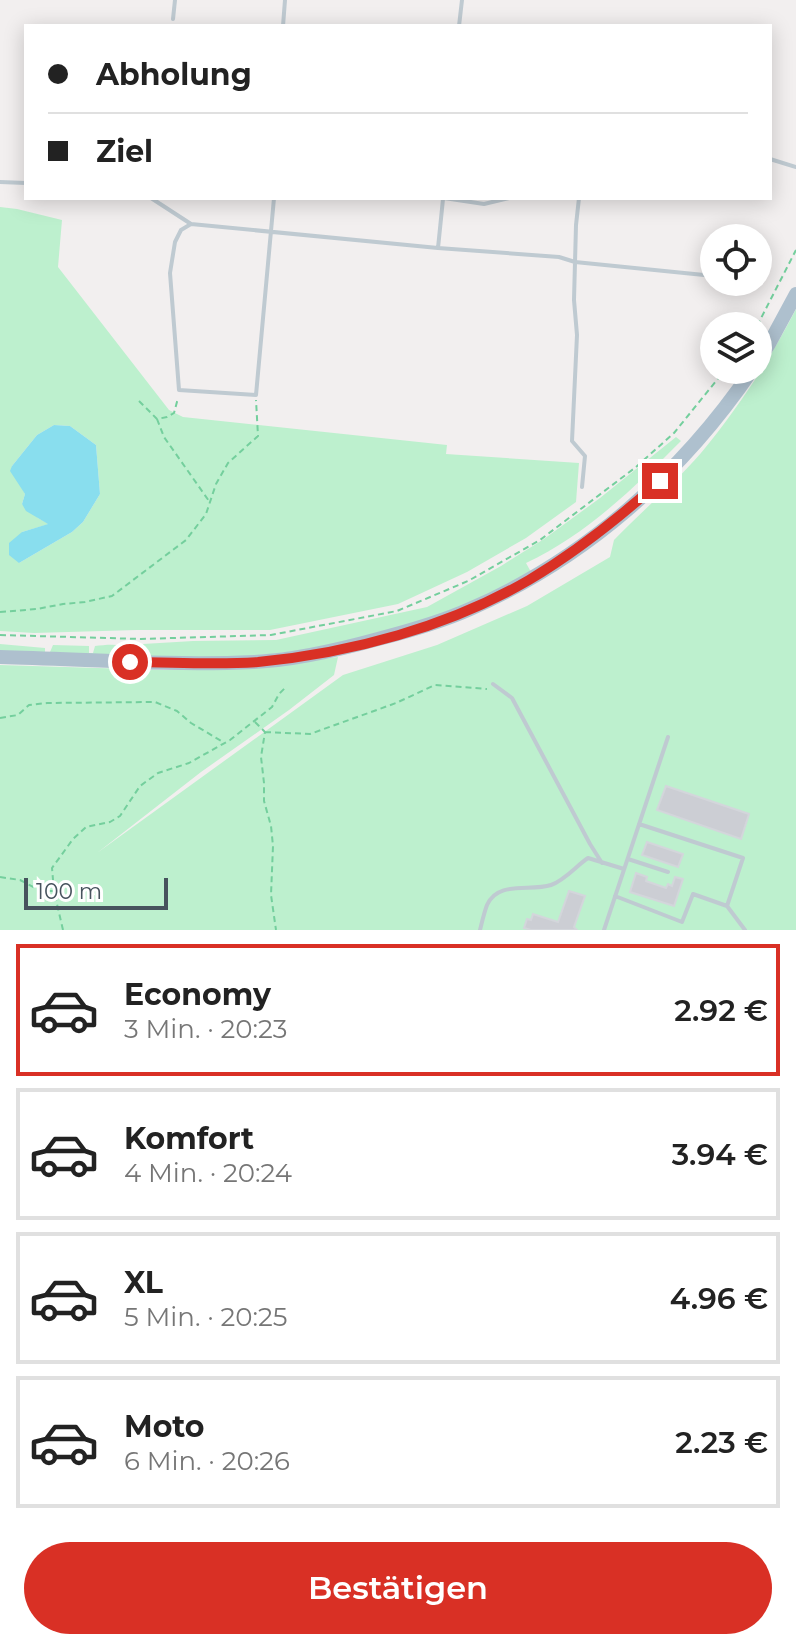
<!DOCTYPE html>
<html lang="de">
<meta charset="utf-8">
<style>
body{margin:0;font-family:Montserrat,sans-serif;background:#f6f6f6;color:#222;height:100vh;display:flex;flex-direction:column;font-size:30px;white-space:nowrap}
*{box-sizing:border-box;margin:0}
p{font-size:26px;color:#767676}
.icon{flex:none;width:44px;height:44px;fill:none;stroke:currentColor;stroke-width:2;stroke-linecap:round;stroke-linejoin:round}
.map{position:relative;height:930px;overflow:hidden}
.details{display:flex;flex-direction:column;background:#fff;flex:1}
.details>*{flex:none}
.banner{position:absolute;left:24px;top:24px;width:748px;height:176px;border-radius:0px;box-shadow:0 4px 20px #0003;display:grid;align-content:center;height:176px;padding:0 24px;background:#fff}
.controls{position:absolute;left:700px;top:224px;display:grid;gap:16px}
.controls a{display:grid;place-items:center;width:72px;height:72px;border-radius:50%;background:#fff;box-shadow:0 4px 20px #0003;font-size:40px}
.scale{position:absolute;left:24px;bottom:20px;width:144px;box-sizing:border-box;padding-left:8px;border:4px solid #47535d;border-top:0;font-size:22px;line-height:28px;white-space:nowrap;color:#47535d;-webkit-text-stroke:6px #fff;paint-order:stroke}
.end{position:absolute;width:36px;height:36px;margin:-18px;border:10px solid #d93025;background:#fff;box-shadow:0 0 0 4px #fff}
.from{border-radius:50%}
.banner b{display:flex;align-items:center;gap:28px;height:76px;font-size:30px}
.banner b+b{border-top:2px solid #e0e0e0}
.banner i{width:20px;height:20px;background:#222}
ul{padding:14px 0 0;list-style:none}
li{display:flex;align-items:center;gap:24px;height:132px;margin:0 16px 12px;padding:0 8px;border:4px solid #e0e0e0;border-radius:0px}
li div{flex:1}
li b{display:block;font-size:30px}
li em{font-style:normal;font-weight:600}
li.on{border-color:#d93025}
li>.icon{width:72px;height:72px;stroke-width:1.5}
.primary-button{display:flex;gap:16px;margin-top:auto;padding:16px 24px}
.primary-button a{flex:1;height:92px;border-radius:48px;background:#d93025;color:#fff;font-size:32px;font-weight:600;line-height:92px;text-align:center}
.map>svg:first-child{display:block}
</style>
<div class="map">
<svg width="796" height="930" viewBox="0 0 796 930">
<rect width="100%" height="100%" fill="#f2efef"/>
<!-- green -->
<path fill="#bdf0ce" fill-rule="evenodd" d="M0,207L17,209L62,220L58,267L169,410L183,417L447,445L446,454L579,463L576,502L526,538L467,572L398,604L270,630H137L34,633L0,631ZM54,425L70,426L96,445L100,494L83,522L72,532L19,563L22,532L49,524L38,518L22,504L25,494L12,466L37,435Z
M796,309V930H0V665L164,670L292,663L338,657L334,675L289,710L201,772L97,853L343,675L437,645L527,606L610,557L614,540C642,511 675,483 701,453C737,409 770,360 796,309Z
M676,437L681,441C635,487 586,535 526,563L531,572L470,603L404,627L311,649L272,654L202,659L0,652V644L45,648V652H50L53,645L89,646V653H93L95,646C106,645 120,643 131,649L132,655L135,656L143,644L193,641L276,640L427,607L501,566L544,539L600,498Z"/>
<!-- water -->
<path fill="#89deee" d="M54,425L70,426L96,445L100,494L83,522L72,532L19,563L9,555V543L22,532L48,524L26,511L22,504L25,494L10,471L12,466L37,435Z"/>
<!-- building -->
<path fill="#ccced4" stroke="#d3d6db" stroke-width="2" d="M666,786L749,814L741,839L657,810Z
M647,842L683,854L678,867L642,855Z
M636,873L647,877L646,881L666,888L668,884L672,886L675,877L683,879L674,906L630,892Z
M569,891L585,896L574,927L577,930H531L524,928L527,919L531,920L533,914L558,922Z"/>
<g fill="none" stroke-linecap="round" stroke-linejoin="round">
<!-- path -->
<path stroke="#74cf9d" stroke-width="2" stroke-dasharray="6 4" stroke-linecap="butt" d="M757,326L796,250
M139,401L157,419L167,417L174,413L178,398
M157,419L164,437L209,501
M0,612L37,609L63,604L85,602L112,596L186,540L206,514L216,484L228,463L258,436L256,400
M0,635L141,639L271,635L397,611L468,581L540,540L636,467L674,433L725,370
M0,718L18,715L29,705L47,703L155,702L177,711L191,723L223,742
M255,722L265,732L261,757L264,783V801L271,826L273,846L271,895L276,930
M265,732L310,734L396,703L435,685L487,689
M0,877L20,880L41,891H53
M63,930L54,891L52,868L73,839L86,827L110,822L120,816L140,786L158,773L189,763L230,740L272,707L279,694L286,687"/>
<!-- service -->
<path stroke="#bfcad1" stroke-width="4" d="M173,19L175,0
M283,26L285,0
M459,26L462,0
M770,159L796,167
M0,182L26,183
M151,198L191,224L438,248L559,257L575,262L714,276
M444,198L484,204L509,198
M579,198L576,225L574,300L577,335L572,441L585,456L582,487
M191,224L181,230L175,242L170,273L179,390L256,395L274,198
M438,248L443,199
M758,280H763
M493,684L512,698L590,844L602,863
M639,824L743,858L727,906
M628,859L668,872
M615,896L682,922L693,894L727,906L745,930
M480,930C482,922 484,913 487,905C498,880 530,892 551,885C565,880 576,866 588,858L624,869
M604,930L668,737"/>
<!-- primary -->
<path stroke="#aec0ce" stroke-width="14" d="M758,361L769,344L796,294
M0,657C84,659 169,666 254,662C296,660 338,650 378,639C409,631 441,622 470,609C585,559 682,473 752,370"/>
</g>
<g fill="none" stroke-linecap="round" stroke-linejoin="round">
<!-- route -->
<path stroke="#d93025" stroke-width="10" d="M130,662C172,662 216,665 258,662C351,653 448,627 529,580C576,552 619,518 660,481"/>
</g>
</svg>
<div class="controls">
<a><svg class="icon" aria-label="locate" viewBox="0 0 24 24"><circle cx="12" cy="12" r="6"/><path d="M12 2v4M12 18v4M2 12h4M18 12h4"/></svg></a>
<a><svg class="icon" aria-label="layers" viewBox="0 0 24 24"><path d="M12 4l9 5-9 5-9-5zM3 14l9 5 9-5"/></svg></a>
</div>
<div class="scale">100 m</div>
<i class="end from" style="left:130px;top:662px"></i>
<i class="end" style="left:660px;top:481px"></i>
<div class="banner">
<b><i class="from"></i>Abholung</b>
<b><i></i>Ziel</b>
</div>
</div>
<section class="details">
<ul>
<li class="on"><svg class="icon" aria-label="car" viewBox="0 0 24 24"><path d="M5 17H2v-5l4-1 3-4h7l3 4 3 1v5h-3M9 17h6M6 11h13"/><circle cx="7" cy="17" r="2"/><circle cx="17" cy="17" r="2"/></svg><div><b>Economy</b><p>3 Min. · 20:23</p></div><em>2.92 €</em></li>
<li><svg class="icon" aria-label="car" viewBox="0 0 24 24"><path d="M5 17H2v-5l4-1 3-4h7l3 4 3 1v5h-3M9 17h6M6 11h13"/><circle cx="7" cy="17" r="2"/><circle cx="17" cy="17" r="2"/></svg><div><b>Komfort</b><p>4 Min. · 20:24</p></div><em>3.94 €</em></li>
<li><svg class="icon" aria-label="car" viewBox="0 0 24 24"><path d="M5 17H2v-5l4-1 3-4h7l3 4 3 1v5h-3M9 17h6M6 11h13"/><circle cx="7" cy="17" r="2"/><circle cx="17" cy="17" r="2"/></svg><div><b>XL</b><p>5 Min. · 20:25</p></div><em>4.96 €</em></li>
<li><svg class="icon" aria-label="car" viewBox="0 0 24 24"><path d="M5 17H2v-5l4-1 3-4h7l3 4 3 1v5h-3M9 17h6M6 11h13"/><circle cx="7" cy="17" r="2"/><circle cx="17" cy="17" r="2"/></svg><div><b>Moto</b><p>6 Min. · 20:26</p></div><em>2.23 €</em></li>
</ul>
<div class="primary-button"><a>Bestätigen</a></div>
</section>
